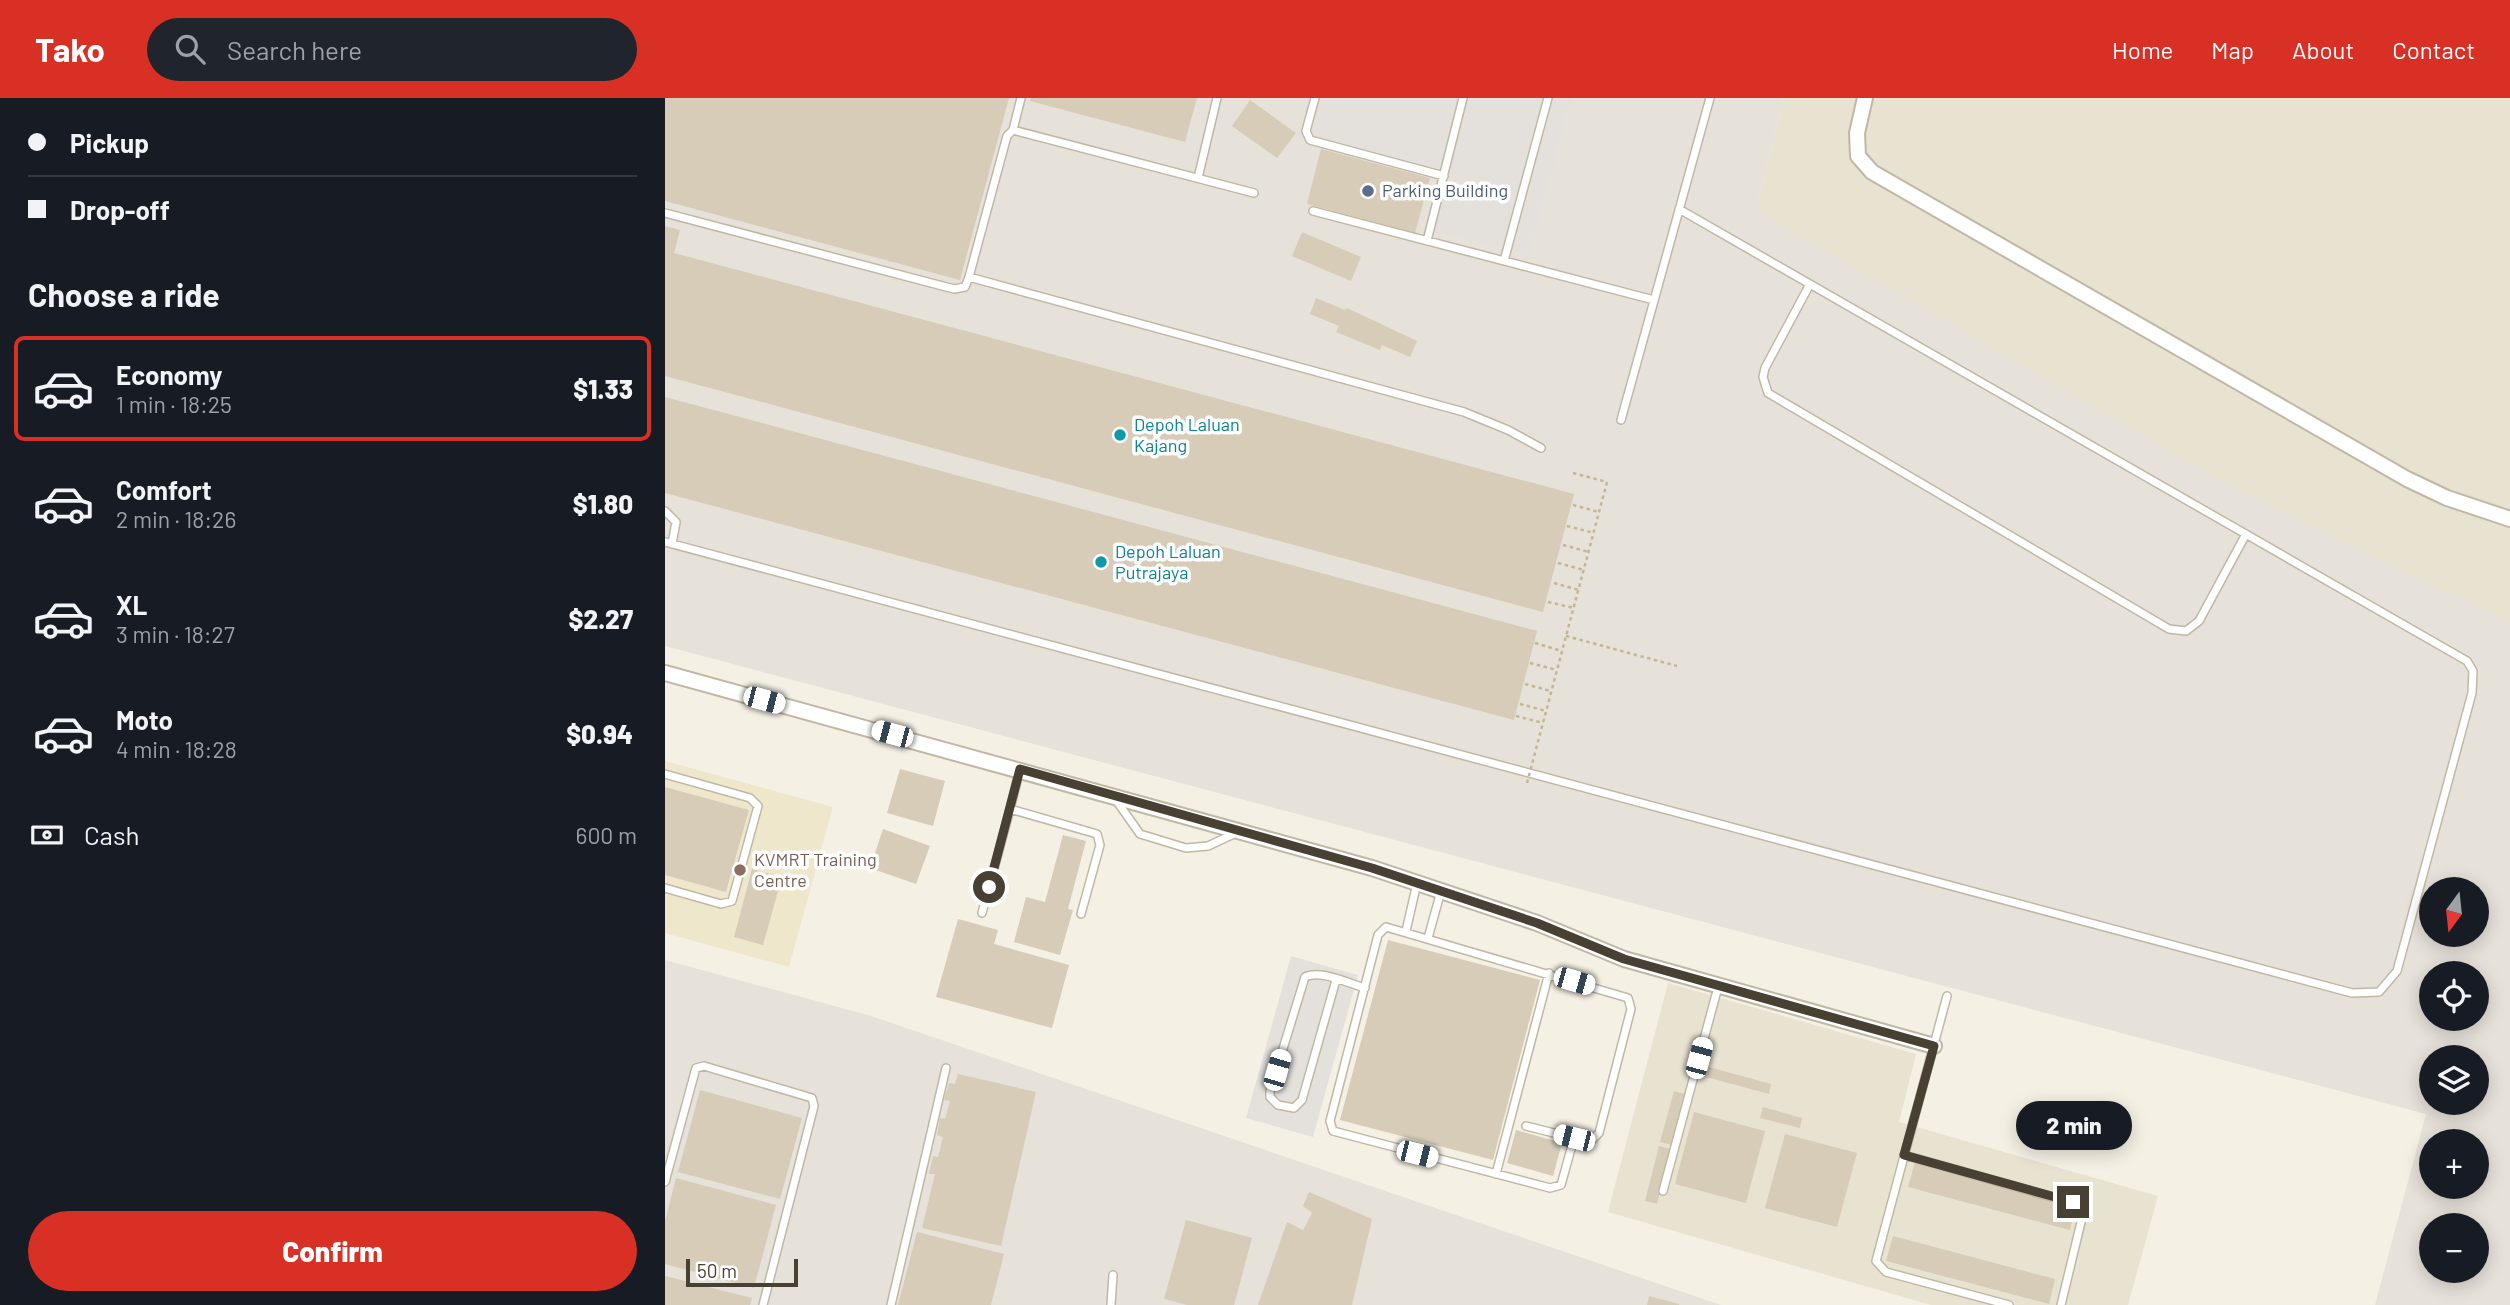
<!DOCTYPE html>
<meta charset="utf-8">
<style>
body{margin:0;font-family:Barlow,sans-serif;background:#20242c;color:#f1f3f6;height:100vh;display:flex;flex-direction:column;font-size:26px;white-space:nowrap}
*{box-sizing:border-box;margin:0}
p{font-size:23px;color:#9ea1a6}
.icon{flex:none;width:38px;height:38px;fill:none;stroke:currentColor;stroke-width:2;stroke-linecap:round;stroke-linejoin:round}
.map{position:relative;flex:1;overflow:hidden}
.details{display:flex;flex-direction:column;background:#171b24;width:665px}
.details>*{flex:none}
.top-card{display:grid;align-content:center;height:154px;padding:0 28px;background:#171b24}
.needle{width:46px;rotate:195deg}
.controls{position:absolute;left:1754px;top:779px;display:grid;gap:14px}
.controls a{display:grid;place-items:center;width:70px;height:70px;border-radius:50%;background:#171b24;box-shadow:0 4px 18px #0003;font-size:35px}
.scale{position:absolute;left:21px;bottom:18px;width:112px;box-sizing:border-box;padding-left:7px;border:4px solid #474033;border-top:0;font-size:19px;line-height:24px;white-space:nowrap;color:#474033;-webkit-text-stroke:5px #fff;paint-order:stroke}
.end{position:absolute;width:32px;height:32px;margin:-16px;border:9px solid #474033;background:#fff;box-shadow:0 0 0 4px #fff}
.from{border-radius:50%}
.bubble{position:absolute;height:49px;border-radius:24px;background:#171b24;box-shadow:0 4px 18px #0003;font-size:23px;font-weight:800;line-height:49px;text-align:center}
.car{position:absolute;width:21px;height:42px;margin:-21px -10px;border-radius:9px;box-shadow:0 0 5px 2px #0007;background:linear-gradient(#fff 24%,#345 0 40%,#fff 0 76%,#345 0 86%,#fff 0)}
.top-card b{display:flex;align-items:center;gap:24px;height:66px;font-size:26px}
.top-card b+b{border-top:2px solid #363941}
.top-card i{width:18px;height:18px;background:#f1f3f6}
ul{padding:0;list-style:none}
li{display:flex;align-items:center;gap:21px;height:105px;margin:0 14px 10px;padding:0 14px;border:4px solid transparent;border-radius:10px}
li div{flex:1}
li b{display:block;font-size:26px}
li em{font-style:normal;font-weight:800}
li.selected{border-color:#d93025}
li>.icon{width:63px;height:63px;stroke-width:1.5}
h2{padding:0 28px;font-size:32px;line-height:84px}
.pay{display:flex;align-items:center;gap:18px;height:77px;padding:0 28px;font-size:26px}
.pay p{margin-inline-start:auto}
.cta{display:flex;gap:14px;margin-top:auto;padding:14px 28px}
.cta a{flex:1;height:80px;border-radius:42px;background:#d93025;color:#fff;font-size:28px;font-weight:800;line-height:80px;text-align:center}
header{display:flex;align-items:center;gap:42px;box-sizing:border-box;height:98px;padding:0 35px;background:#d93025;color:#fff}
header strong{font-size:33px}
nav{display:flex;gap:38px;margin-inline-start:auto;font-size:24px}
.search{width:490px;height:63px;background:#20242c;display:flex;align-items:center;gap:18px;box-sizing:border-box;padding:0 24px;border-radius:38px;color:#9ea1a6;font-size:26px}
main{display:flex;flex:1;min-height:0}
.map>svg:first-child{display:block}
</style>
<header>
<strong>Tako</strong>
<div class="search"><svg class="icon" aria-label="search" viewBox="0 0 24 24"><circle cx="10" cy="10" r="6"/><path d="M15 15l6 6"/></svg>Search here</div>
<nav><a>Home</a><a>Map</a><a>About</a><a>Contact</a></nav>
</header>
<main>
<section class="details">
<div class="top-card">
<b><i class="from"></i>Pickup</b>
<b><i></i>Drop-off</b>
</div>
<h2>Choose a ride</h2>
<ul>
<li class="selected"><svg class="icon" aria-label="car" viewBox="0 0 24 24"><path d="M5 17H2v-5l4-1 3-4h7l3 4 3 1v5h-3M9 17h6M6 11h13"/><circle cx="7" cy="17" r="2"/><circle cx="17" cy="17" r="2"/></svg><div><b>Economy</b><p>1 min · 18:25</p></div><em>$1.33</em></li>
<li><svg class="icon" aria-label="car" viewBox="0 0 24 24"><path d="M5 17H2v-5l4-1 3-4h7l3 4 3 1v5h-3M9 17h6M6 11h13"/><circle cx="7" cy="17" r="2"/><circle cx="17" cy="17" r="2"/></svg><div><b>Comfort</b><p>2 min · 18:26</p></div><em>$1.80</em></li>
<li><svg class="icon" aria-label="car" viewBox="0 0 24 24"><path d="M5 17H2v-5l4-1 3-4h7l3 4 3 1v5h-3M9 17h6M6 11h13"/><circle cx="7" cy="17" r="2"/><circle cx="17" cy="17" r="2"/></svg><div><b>XL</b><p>3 min · 18:27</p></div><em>$2.27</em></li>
<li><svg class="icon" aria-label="car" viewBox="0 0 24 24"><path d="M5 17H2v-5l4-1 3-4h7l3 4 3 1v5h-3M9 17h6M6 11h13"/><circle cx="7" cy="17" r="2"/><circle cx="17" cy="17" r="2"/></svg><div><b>Moto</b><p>4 min · 18:28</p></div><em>$0.94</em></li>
</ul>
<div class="pay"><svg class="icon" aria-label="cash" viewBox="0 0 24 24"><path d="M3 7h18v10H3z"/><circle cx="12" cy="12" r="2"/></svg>Cash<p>600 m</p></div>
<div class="cta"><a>Confirm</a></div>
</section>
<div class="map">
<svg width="1845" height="1207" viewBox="0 0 1845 1207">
<rect width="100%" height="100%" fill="#f4f0e4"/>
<!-- residential -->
<path fill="#e8e2d1" d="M1119,0H1845V525L1554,381L1091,112Z
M1003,885L1251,956L1234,1024L1493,1098L1463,1207H1266L943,1114Z"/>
<!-- industrial -->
<path fill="#e6e1d9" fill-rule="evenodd" d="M0,0H1119L1091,112L1554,381L1845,525V1207H1710L1761,1016L0,548ZM1766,791H1811V836H1766ZM1766,875H1811V920H1766ZM1766,959H1811V1004H1766ZM1766,1043H1811V1088H1766ZM1766,1127H1811V1172H1766Z
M0,862L206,918L1056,1207H0Z"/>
<!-- education -->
<path fill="#efe7cc" d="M0,663L168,709L124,869L0,835Z"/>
<!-- parking -->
<path fill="#e4e1dd" d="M643,0H906L865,158L760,131L773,77L632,41Z
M626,858L693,877L648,1039L581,1020Z"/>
<!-- building -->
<path fill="#d7ccb8" d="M0,0H344L295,182L0,103Z
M366,0H532L520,44L365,3Z
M585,2L631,35L612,60L567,28Z
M656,51L765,80L750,135L642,106Z
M0,128L15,132L9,155L909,396L878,514L0,278Z
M637,134L696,159L686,183L627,158Z
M651,200L680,212L682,210L752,243L745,259L717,247L715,252L671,234L674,228L645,216Z
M0,299L872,533L849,622L0,395Z
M235,671L280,683L268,728L222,715Z
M0,689L84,712L61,794L0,777Z
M218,731L265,748L251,786L205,770Z
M398,737L421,743L403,811L408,812L395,857L349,844L361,799L380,804Z
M87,771L117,779L98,847L69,839Z
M293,821L333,832L329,846L404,867L387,930L271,899Z
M723,842L875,882L828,1062L675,1022Z
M1044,969L1106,986L1104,996L1041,979Z
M293,976L371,994L336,1148L257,1130L270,1076H264L268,1058L273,1059L278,1039L272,1037L275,1020L280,1021L285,1003L279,1002L284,985L290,986Z
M35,992L137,1020L115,1101L13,1074Z
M1009,993L1020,996L1007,1047L995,1044Z
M1098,1009L1137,1020L1135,1030L1095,1020Z
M1029,1014L1100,1033L1081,1105L1010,1086Z
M851,1032L897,1045L888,1078L842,1065Z
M1120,1036L1192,1055L1172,1129L1100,1110Z
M994,1048L1006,1051L992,1106L980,1103Z
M1250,1064L1411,1107L1405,1132L1243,1089Z
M11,1080L111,1107L89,1190L0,1166V1123Z
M644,1094L707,1121L687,1207H593L622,1124L638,1132L647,1115L638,1108Z
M521,1122L587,1140L569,1207H522L499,1201Z
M252,1134L339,1156L326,1207H233Z
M1228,1138L1390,1181L1384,1206L1221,1163Z
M0,1178L87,1200L85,1207H0Z
M984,1198L1014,1206V1207H982Z"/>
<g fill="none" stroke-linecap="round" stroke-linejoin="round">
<defs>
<path id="lane" d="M356,0L348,32L589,95
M650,0L641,33L645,42L779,78
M533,80L552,0
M648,113L989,202
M0,115L289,191L300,189L304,179L799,314L843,332L876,350
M762,143L798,0
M839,163L883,0
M304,179L342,38L348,32
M1145,186L1100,270L1098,279L1103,295L1504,531L1521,533L1534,523L1581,436
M956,322L1045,0
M0,413L11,424L7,446
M0,444L1687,895L1714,894L1732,873L1807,595L1808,573L1802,563L1014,111
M0,676L85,700L93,708L67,803L56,806L0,790
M451,702L475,736L521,750L543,748L573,734
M345,711L355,671
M317,815L345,711L432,736L435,747L416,816
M721,829L963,900L966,911L934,1035L926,1043L909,1040L896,1087L885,1090L668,1033L665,1023L713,837Z
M741,833L752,785
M763,840L776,793
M671,882L637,1002L629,1010L613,1007L605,999V993L640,879C655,871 685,886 700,890
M1282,898L1211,1163L1221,1174L1344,1207
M861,1028L909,1040
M1239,1057L1412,1106L1417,1120L1396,1207
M831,1076L884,875
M0,1084L31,970L39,968L147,1000L149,1008L98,1207
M998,1093L1053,889
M226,1207L281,970
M446,1207L448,1177"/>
<path id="street" d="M1200,0L1192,35L1193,58L1207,74L1742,381L1782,400L1845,421
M0,575L707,770L872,825L959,861L1269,948"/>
</defs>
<!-- lane casing -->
<use href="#lane" stroke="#c0b8a5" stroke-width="10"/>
<!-- street casing -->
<use href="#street" stroke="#c0b8a5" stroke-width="18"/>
<!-- path -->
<path stroke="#c4b695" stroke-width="2.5" stroke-dasharray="3.5 3.5" stroke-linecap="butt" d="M908,375L942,384
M908,407L934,414
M902,428L929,435
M898,447L924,454
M893,465L919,472
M889,485L914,492
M883,504L909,510
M901,538L1012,568
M870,545L897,553
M865,565L892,572
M860,586L886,593
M855,606L881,613
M851,618L878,625"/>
<!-- lane -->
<use href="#lane" stroke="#fff" stroke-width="7"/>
<!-- street -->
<use href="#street" stroke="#fff" stroke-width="14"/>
<!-- path-bridge -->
<path stroke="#c4b695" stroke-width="2.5" stroke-dasharray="3.5 3.5" stroke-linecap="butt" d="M862,685L942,384"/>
</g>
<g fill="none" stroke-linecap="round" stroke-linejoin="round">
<!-- route -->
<path stroke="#474033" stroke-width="9" d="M324,789L355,671L707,770L872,825L959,861L1269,948L1239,1057L1408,1104"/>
</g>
<!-- markers -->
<circle fill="#5c6f8a" stroke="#fff" stroke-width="2.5" cx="703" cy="93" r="7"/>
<g fill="#0f9aa8" stroke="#fff" stroke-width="2.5">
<circle cx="455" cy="337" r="7"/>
<circle cx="436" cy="464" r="7"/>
</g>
<circle fill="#8d6e63" stroke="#fff" stroke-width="2.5" cx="75" cy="772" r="7"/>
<g text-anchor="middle" stroke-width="7" stroke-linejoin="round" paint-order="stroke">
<!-- service labels -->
<g font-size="18" fill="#4e5e75" stroke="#fff" text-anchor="start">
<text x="717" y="99">Parking Building</text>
</g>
<!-- culture labels -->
<g font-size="18" fill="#0d838f" stroke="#fff" text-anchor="start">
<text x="469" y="333">Depoh Laluan<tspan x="469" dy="21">Kajang</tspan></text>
<text x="450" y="460">Depoh Laluan<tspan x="450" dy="21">Putrajaya</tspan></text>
</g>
<!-- education labels -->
<g font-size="18" fill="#785e54" stroke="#fff" text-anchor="start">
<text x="89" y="768">KVMRT Training<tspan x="89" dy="21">Centre</tspan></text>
</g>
</g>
</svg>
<div class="controls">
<a><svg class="needle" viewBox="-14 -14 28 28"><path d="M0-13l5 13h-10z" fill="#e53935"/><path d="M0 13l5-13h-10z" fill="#9ea1a6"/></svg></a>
<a><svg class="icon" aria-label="locate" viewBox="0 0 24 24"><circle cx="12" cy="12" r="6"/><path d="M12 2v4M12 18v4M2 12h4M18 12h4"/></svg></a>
<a><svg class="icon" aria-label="layers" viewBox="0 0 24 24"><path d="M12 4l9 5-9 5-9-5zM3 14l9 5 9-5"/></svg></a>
<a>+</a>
<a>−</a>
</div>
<div class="scale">50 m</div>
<i class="end from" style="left:324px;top:789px"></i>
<i class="end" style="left:1408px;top:1104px"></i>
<div class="bubble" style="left:1351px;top:1003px;width:116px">2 min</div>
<i class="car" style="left:99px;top:602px;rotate:105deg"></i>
<i class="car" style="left:227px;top:636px;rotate:285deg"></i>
<i class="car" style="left:909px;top:883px;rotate:106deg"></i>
<i class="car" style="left:1034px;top:960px;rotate:15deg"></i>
<i class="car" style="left:612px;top:972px;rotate:16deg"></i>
<i class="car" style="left:909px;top:1040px;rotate:284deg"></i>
<i class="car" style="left:752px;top:1056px;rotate:104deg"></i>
</div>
</main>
